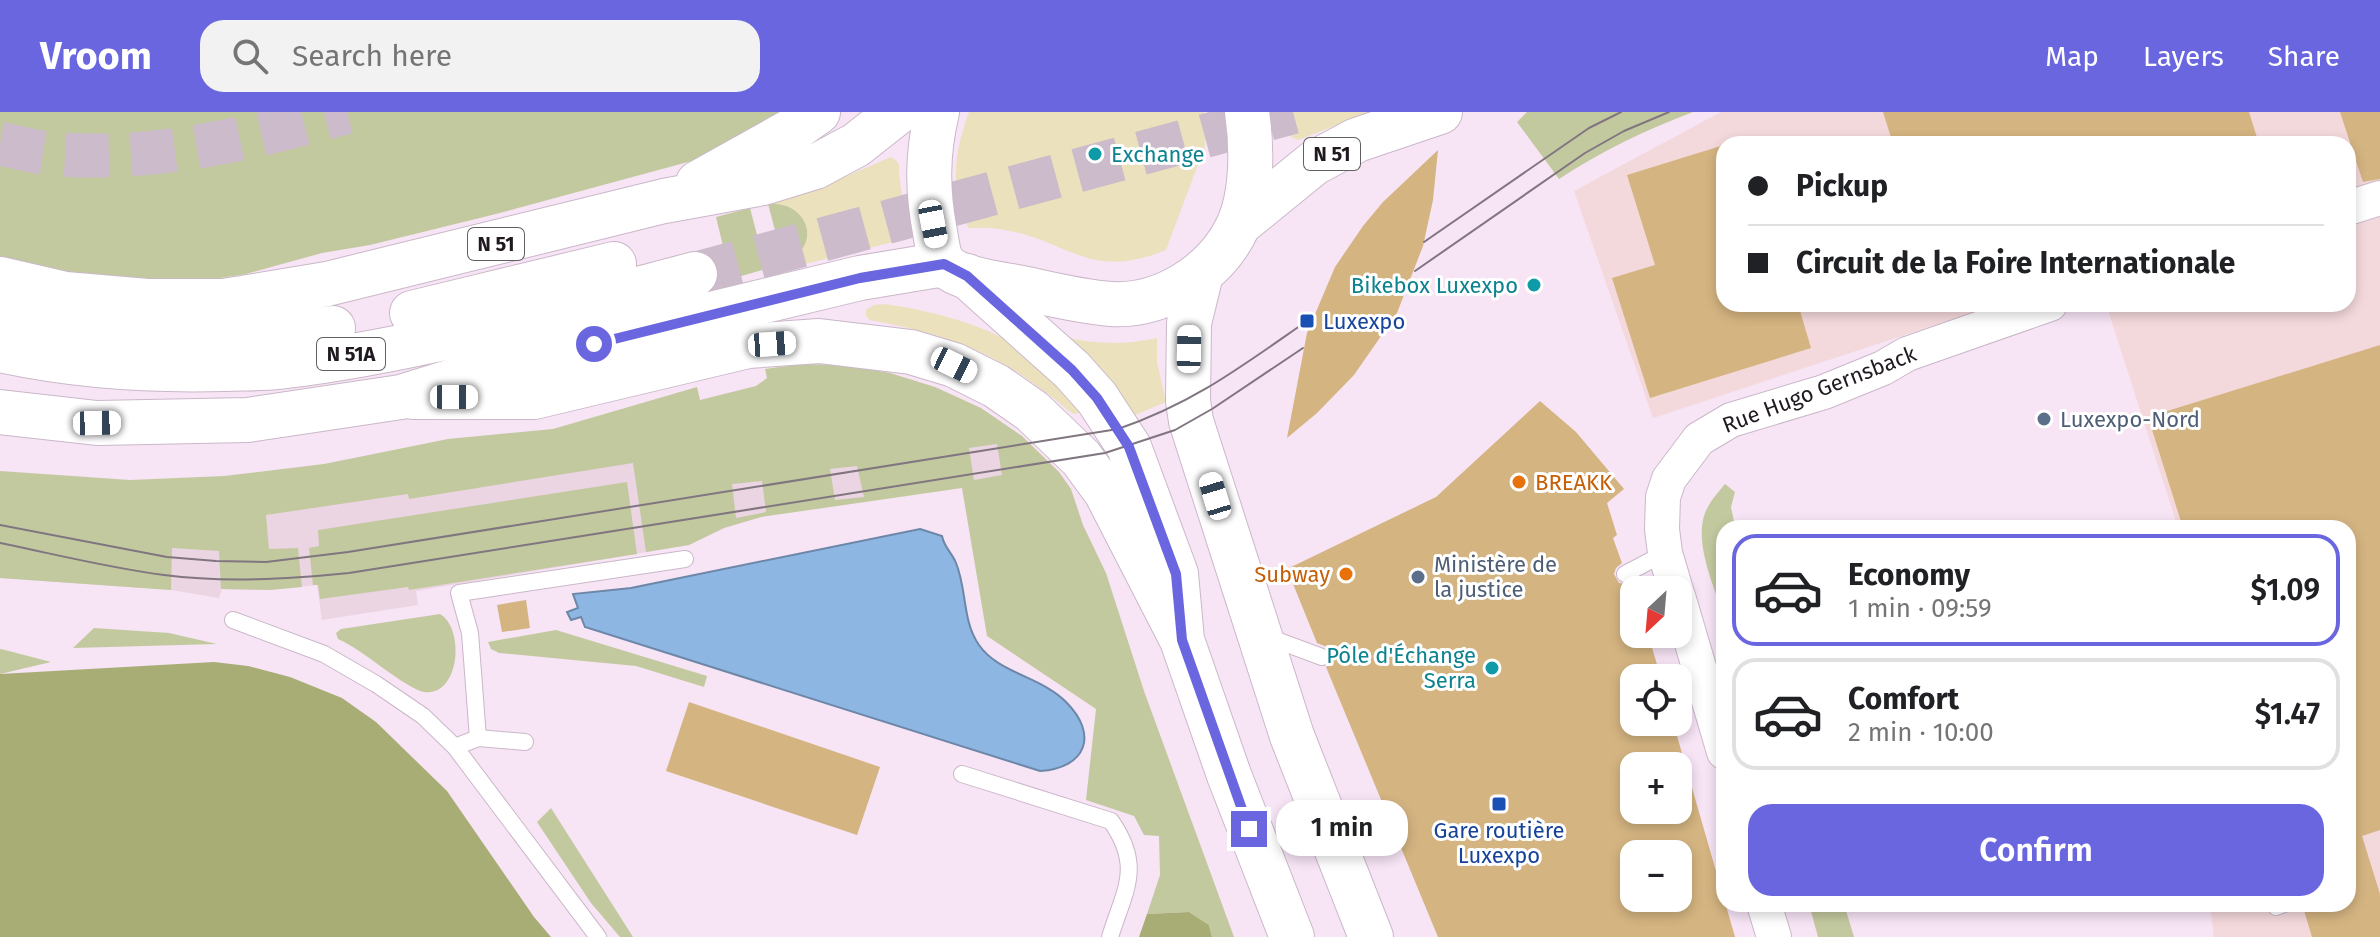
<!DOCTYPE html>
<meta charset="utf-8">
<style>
body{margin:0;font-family:"Fira Sans",sans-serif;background:#f2f2f2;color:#202124;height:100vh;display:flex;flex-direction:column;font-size:30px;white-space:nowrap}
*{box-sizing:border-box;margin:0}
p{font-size:26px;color:#757577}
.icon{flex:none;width:44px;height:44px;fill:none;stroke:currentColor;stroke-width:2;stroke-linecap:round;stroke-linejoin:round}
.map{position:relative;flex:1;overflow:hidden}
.side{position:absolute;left:1716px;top:408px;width:640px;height:392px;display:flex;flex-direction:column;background:#fff;border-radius:24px;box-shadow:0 4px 12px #0003}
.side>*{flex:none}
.guide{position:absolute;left:1716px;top:24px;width:640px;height:176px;border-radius:24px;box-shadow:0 4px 12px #0003;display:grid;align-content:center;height:176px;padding:0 32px;background:#fff}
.needle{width:52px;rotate:206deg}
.tools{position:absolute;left:1620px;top:464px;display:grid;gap:16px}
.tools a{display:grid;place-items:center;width:72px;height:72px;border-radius:16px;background:#fff;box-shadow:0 4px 12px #0003;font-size:40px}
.end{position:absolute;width:36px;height:36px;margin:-18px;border:10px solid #6a66e0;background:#fff;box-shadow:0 0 0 4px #fff}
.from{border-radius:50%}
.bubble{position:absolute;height:56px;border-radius:24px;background:#fff;box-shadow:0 4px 12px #0003;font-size:26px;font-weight:600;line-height:56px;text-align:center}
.car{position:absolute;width:24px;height:48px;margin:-24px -12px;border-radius:10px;box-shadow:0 0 6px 2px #0007;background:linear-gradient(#fff 24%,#345 0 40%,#fff 0 76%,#345 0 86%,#fff 0)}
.guide b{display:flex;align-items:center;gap:28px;height:76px;font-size:30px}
.guide b+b{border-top:2px solid #e0e0e0}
.guide i{width:20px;height:20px;background:#202124}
ul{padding:14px 0 0;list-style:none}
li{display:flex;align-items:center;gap:24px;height:112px;margin:0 16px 12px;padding:0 16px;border:4px solid #e0e0e0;border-radius:24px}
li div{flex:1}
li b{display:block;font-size:30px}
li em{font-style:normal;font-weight:600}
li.active{border-color:#6a66e0}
li>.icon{width:72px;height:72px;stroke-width:1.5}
.button{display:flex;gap:16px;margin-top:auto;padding:16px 32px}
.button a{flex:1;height:92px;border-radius:24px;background:#6a66e0;color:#fff;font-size:32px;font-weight:600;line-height:92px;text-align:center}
header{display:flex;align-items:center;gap:48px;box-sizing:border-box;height:112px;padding:0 40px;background:#6a66e0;color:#fff}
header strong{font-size:38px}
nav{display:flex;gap:44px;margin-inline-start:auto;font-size:28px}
.search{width:560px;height:72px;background:#f2f2f2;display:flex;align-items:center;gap:20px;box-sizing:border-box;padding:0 28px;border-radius:24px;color:#757577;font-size:30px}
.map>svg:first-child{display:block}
</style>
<header>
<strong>Vroom</strong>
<div class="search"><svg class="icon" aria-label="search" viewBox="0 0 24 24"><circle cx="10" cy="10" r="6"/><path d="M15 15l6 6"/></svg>Search here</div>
<nav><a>Map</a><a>Layers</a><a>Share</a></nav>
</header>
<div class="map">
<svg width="2380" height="825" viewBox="0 0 2380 825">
<rect width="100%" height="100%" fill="#f7e4f5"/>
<!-- commercial -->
<path fill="#f4d9dc" d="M1721,0H2380V825H2214L2210,792H2348V416H2178L2106,192H2348V32H1724V192H1999L1653,306L1574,79Z"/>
<!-- industrial -->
<path fill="#ebd5e3" d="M1000,326L1059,360L761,405L724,416L689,433L416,479L418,493L322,508L317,473L270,478L222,477L219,486L171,478L0,466V383L457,361Z"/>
<!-- green -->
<path fill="#c3c99f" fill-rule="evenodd" d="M0,0H789L699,47L496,102L370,133L322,141L246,162L214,167L163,168L55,160L0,149Z
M1527,0H1693C1645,18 1602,39 1559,67L1517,10Z
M780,91C815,102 817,137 784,152L768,92Z
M750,96L766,157L731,167L716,105Z
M801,252L846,253L890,261L935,275L981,296L1022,324L1059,360L1071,377L1083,413L1106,461L1144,579L1234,825H1212L1209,813L1189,800L1147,802L1160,763L1159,724L1144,723L1134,704L1086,688L1096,597L987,524L962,376L761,405L724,416L689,433L646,440L633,351L409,387L408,382L266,403L269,437L298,436L302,475L270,478L221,477L219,439L172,436L171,478L0,466V359L130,368L224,364L324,352L448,327L553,317L697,275L700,288L756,274L767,266L765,257ZM997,332L1002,363L974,368L969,336ZM857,354L864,385L835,388L830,357ZM762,369L766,400L736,406L732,372Z
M627,370L637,442L409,478L408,475L320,487L318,473H313L309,436L319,434L318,418Z
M1725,372L1735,380L1731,395L1735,414L1734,416H1724V506C1715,476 1695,435 1704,404C1708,391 1717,382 1725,372Z
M440,502C465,516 460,585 424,580C406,577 362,537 338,527L336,521L341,517Z
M94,516L169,521L217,532L73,536Z
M556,518L707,564L704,575L636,554L499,541L491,537L488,530Z
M0,537L5,538L51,550L0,562Z
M551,696L633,825H620L591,791L537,710Z
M1809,792H1844L1854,825H1818Z"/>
<!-- forest -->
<path fill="#a7ad75" d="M214,550L248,554L290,565L342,586L376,610L447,679L534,805L551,825H0V562Z
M1189,800L1209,813L1212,825H1139L1147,802Z"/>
<!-- sand -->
<path fill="#ebe1bc" d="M969,0H1204L1205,34L1166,138C1087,170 1069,127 999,117C989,115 978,116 968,116C965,103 959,90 957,78C953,51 960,25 969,0Z
M1288,0H1370L1298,28L1291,25Z
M891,45L898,50L899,54C898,75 910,107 905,123L893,130L785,157L784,152C823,134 810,89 768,92L826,73Z
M885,192C933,199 999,215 1036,248C1053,264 1067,283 1082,300L1074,302L1069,299C1003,243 955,224 870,208L866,204V198L874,193Z
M1054,222C1089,232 1121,234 1157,226V250L1166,290L1130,305Z"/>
<!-- water -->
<path fill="#8eb6e2" stroke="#6d87a8" stroke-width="2" d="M920,417L942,424C944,435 952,441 956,451C967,477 962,509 979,533C998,561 1042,565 1066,590C1099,623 1086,656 1040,659L585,515L581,505L571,508L567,500L578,496L573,482L631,476Z"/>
<!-- building -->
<path fill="#d4b481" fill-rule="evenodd" d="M1883,0H2249L2259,32H1893Z
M2340,0H2380V67L2363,70Z
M1724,33V192H1798L1811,236L1650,286L1612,166L1655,153L1627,63Z
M1438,38L1433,88L1423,134L1397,201L1354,263L1317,301L1287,326L1307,221L1335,155L1363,114L1383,90Z
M2380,233V718L2362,724L2380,782V825H2312L2302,792H2348V416H2183L2148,305Z
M1540,289L1576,320L1624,377L1607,391L1617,423L1613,426L1622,451L1616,456L1614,462L1619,471L1629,472L1634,488V522H1648L1661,566H1634V610H1673L1735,825H1438L1326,555L1332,550L1333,542L1327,535L1317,531L1287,457L1436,385ZM1634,654H1678V698H1634ZM1634,742H1678V786H1634Z
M526,488L530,516L502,520L497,493Z
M689,590L880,655L857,723L666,659Z"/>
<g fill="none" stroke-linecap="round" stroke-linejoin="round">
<!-- highway-tunnel -->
<path stroke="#ccbbca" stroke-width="44" stroke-dasharray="44 22" stroke-linecap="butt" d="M0,32C18,35 37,41 55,42C154,50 252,26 347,0
M695,162L1293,0"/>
<defs>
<path id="lane" d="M1625,462L1665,441
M233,508L324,542L376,572L423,604L455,635L598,825
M1268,525L1322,545
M478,626L470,521L459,481L685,447
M455,635L478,626L525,630
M962,662L1111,709C1143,755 1125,777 1110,825
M2275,792L2276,795L2284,792"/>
<path id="street" d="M2348,96L2380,86
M1676,478L1665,441L1662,417L1663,385L1669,367L1699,327L1731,308L1824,280L1883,256L1907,242L2050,192
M1678,484L1724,640
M1764,792L1774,825"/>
<path id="secondary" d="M1201,162L1189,211L1188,289L1191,309L1292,624L1371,825
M967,164L1072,258L1097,286L1129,335L1176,462L1182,528L1229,663L1292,825
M413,285H534L748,234L819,229L911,240L954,253L996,274L1032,299L1081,346L1106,380L1182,528"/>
<path id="primary" d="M937,0C927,42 927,78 935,120C937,131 938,146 946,154C962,169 1005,172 1027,177C1054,183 1083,190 1111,192C1163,195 1216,161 1238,114C1253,81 1252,34 1247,0
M1239,112L1314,51L1357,28L1440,0"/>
<path id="highway" d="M698,71L791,19L818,0
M0,167L65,182L147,189H224L327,172L664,89L763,71L815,55L856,33L898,0
M412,201L614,152
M0,207C110,229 222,232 333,216
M0,238C73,254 149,259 224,257C242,256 261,257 279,255C420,238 558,198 695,162
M0,300L97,311L248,308L401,285L472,263L686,208L860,166L944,152"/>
</defs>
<!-- lane casing -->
<use href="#lane" stroke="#cab8c9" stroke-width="18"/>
<!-- street casing -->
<use href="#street" stroke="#cab8c9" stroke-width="36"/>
<!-- secondary casing -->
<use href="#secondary" stroke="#cab8c9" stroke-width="46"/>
<!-- primary casing -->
<use href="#primary" stroke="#cab8c9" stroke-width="46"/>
<!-- highway casing -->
<use href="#highway" stroke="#cab8c9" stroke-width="46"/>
<!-- lane -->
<use href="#lane" stroke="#fff" stroke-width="16"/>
<!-- street -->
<use href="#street" stroke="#fff" stroke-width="34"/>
<!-- secondary -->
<use href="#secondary" stroke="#fff" stroke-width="44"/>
<!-- primary -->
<use href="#primary" stroke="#fff" stroke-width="44"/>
<!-- highway -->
<use href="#highway" stroke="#fff" stroke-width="44"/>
<!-- tram -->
<path stroke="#817580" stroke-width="2" d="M1424,130L1589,16L1621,0
M1415,159L1585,41L1624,19L1669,0
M0,413L167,445L216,449L266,450L348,440L1118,317C1194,291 1242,254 1307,209
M0,431C54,442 109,456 164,463C226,471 287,467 349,461L1105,341L1175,318L1212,297L1303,236"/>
</g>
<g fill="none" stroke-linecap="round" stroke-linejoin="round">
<!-- route -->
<path stroke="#6a66e0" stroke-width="10" d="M594,232L860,166L944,152L967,164L1072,258L1097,286L1129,335L1176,462L1182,528L1249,717"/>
</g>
<!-- markers -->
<g fill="#0f9aa8" stroke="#fff" stroke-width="3">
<circle cx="1095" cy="42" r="8"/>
<circle cx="1534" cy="173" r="8"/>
<circle cx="1492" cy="556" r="8"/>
</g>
<g fill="#1a4fb4" stroke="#fff" stroke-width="3">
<rect x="1299" y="201" width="16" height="16" rx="4"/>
<rect x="1491" y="684" width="16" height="16" rx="4"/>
</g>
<g fill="#5c6f8a" stroke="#fff" stroke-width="3">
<circle cx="2044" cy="307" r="8"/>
<circle cx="1418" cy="465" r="8"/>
</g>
<g fill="#e8710a" stroke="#fff" stroke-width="3">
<circle cx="1519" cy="370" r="8"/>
<circle cx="1346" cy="462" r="8"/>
</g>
<g text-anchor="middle" stroke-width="6" stroke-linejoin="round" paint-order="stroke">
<!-- shield labels -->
<g fill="#fff" stroke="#635e62" stroke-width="2">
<rect x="1304" y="26" width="56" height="32" rx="6"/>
<rect x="468" y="116" width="56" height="32" rx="6"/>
<rect x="317" y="226" width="68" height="32" rx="6"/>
</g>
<g font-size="20" font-weight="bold" fill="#20191f">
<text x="1332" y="49">N 51</text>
<text x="496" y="139">N 51</text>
<text x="351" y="249">N 51A</text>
</g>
<!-- culture labels -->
<g font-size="22" fill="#0d838f" stroke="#fff" text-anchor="end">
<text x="1111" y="50" text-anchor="start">Exchange</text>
<text x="1518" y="181">Bikebox Luxexpo</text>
<text x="1476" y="551">Pôle d'Échange<tspan x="1476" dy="25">Serra</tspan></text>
</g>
<!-- transit labels -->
<g font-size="22" fill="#164399" stroke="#fff" text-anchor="start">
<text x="1323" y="217">Luxexpo</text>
<text x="1499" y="726" text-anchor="middle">Gare routière<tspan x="1499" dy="25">Luxexpo</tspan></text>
</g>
<!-- street labels -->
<g font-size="22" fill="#20191f" stroke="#fff">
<text transform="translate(1819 277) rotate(-21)" y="8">Rue Hugo Gernsback</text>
</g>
<!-- service labels -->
<g font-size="22" fill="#4e5e75" stroke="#fff" text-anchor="start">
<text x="2060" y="315">Luxexpo-Nord</text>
<text x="1434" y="460">Ministère de<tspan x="1434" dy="25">la justice</tspan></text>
</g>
<!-- food labels -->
<g font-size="22" fill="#c56008" stroke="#fff" text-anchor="start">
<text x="1535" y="378">BREAKK</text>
<text x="1330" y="470" text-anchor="end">Subway</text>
</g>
</g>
</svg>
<div class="tools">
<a><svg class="needle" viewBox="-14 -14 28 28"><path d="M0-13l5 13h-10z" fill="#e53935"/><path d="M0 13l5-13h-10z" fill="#757577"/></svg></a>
<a><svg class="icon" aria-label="locate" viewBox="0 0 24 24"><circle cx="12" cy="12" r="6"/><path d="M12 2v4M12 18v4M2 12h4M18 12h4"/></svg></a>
<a>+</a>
<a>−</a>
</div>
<i class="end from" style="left:594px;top:232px"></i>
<i class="end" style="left:1249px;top:717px"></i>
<div class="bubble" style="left:1276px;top:688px;width:132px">1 min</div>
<i class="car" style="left:933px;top:112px;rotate:169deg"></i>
<i class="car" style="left:772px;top:232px;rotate:86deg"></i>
<i class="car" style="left:1189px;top:237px;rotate:1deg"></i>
<i class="car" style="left:954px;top:253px;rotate:116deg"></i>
<i class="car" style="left:454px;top:285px;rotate:90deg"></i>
<i class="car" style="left:97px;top:311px;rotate:89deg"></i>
<i class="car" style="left:1215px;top:384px;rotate:343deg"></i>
<div class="guide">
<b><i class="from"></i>Pickup</b>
<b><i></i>Circuit de la Foire Internationale</b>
</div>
<section class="side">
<ul>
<li class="active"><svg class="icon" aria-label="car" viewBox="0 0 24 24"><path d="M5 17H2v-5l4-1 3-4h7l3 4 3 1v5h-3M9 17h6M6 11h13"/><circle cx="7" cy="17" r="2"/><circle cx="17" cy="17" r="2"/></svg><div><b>Economy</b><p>1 min · 09:59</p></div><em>$1.09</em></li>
<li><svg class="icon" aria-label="car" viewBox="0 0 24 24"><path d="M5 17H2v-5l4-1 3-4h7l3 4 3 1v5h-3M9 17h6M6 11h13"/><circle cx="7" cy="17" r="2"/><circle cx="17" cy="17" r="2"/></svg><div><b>Comfort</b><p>2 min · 10:00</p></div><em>$1.47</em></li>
</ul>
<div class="button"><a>Confirm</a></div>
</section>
</div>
